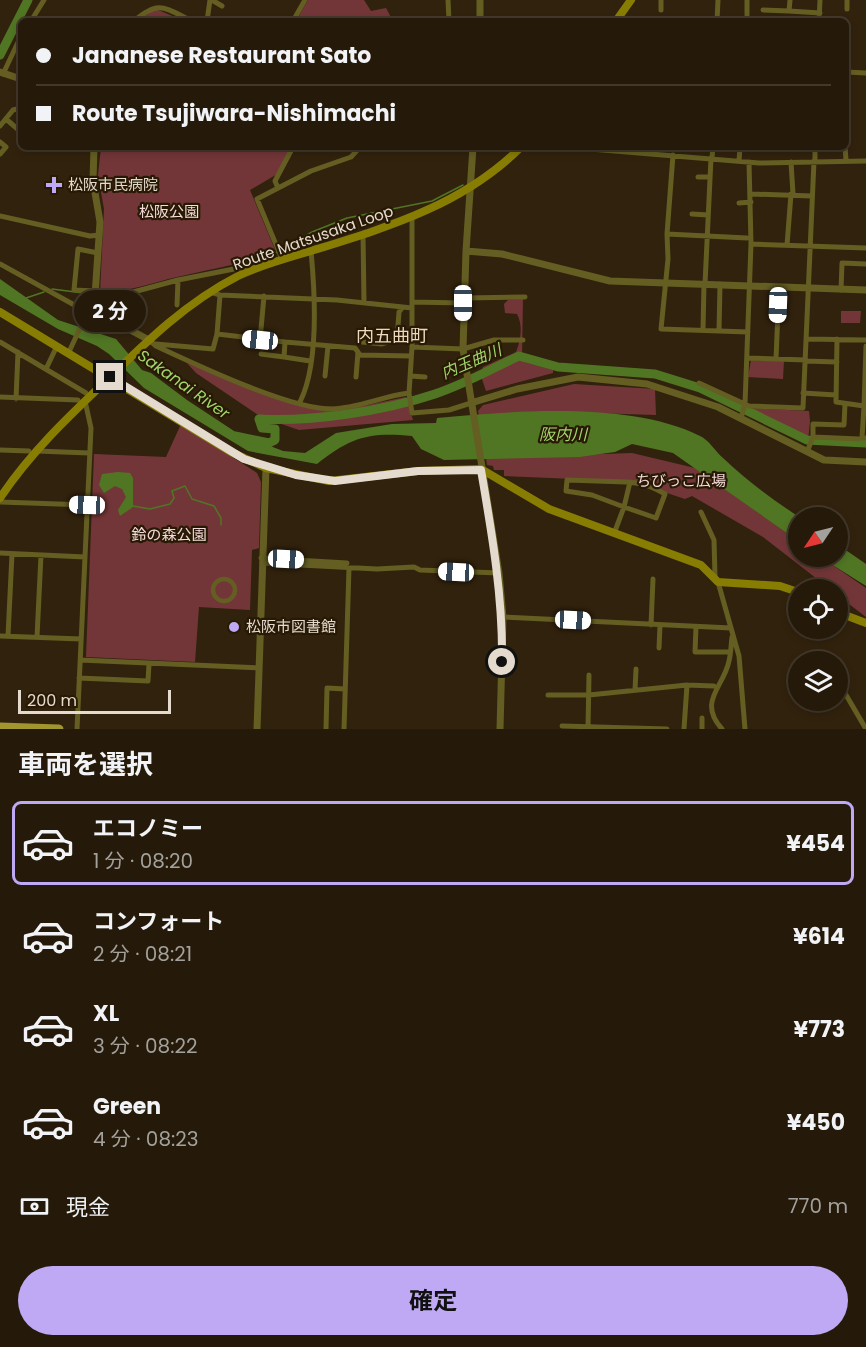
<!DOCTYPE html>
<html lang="ja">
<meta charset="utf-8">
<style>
body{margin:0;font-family:Poppins,"Noto Sans JP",sans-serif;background:#312718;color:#f1f3f6;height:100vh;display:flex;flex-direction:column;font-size:22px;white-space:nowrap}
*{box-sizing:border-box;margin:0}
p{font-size:20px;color:#a3a19c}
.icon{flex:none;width:33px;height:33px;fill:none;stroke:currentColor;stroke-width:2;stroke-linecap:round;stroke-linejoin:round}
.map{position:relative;height:729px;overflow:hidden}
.panel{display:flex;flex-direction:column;background:#251a0a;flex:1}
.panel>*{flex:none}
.guide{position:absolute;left:18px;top:18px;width:831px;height:132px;border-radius:9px;box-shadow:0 3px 9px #0003,0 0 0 2px #42382b;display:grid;align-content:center;height:132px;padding:0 18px;background:#251a0a}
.needle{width:39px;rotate:235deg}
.controls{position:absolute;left:788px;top:507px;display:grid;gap:12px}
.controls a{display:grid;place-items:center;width:60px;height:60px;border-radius:50%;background:#251a0a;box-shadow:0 3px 9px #0003,0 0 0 2px #42382b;font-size:30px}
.scale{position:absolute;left:18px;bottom:15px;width:153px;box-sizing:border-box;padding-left:6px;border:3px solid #e4dacd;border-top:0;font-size:16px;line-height:21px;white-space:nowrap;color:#e4dacd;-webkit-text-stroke:4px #271904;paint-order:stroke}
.end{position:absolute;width:27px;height:27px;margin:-14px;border:8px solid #e4dacd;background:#111;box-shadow:0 0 0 3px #111}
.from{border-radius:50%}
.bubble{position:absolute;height:42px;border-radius:21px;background:#251a0a;box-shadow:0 3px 9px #0003,0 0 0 2px #42382b;font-size:20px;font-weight:700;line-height:42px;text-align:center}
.car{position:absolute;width:18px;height:36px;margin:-18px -9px;border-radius:8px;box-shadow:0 0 4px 2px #0007;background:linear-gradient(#fff 24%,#345 0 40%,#fff 0 76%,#345 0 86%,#fff 0)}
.guide b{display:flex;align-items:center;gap:21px;height:57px;font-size:22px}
.guide b+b{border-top:2px solid #42382b}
.guide i{width:15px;height:15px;background:#f1f3f6}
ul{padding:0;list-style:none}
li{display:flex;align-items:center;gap:18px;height:84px;margin:0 12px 9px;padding:0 6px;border:3px solid transparent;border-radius:9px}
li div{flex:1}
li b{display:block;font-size:22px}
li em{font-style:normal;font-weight:700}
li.on{border-color:#bfa9f4}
li>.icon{width:54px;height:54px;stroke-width:1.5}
h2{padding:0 18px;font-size:27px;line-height:72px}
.pay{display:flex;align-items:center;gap:15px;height:66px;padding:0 18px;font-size:22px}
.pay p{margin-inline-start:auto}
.button{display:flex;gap:12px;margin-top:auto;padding:12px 18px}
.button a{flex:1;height:69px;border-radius:36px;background:#bfa9f4;color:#111;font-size:24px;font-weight:700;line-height:69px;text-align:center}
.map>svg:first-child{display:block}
</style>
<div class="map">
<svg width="866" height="729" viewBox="0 0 866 729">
<rect width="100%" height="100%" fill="#31220d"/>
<!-- green -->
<path fill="#733638" d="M308,0H364L371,11L386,8L393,21H296Z
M151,9H156L184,21H139Z
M101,147H292L279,173L250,190L276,252C243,264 211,269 177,277C151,283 127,292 100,293L104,209L98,175Z
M523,299L522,357L525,362L553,370V373L486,391L482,379L474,380L473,375L481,373L483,367L516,352C521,340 523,325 517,314L505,313L504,304L508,300Z
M841,311H861L860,323H841Z
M751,360L784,361L783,379L748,377Z
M187,363L303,405L353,408L406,397L413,420L299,430L261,417L196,373Z
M574,384L655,389L656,415L560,412L479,416L478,411L483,405Z
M748,408L809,411L810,421L808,442L805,443L747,413Z
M181,424L257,473L261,482L259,548L252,550L250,610L199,607L195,662L86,657L94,454L166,457Z
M632,453L695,468L798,541V556L821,557L866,588V617L837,595V590L830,589L763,537L692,496L685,499L667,493L648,482L504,476V470H494L493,466L487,465L486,458Z"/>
<!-- water -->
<path fill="#507624" d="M0,279L58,320L116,339L142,370L151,373L187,400L237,433L283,451L305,453L336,433L392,424L436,423L437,418C514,411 630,401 700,436C709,440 715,451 723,458C746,480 772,499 799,517L798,541L673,453L632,444L615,452L579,457L444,460L421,449L412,436C369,432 351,437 317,464L248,451L144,388L109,354L97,346L58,329L0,295Z
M118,472L130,473L133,478V507L120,516L118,510L126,497L122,489L115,486L104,493L99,485L102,474Z
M837,544L866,564V586L820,557L837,556Z"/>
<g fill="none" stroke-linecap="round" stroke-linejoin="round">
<!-- stream -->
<path stroke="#507624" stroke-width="1.5" d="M282,250L312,232L347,218L432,201L463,185
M246,264L278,252
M52,289L91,294
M117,293L130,290
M26,298L44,292
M133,506L150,509L170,504L174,498L172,491L185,486L192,499L214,506L221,518V525"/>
<!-- river -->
<path stroke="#507624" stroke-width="9" d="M0,55L28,0
M235,436L269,443L275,440V429L262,428L259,419C312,422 384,411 435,394C465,384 491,369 519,356L558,367L655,374L700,388L807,440L866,443"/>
<!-- pedestrian -->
<path stroke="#645e22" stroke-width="4.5" d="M213 590a11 11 0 1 1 22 0a11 11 0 1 1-22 0Z"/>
<!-- minor -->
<path stroke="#645e22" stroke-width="5" d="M212,0L222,6
M448,0L449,21
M790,0L789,11L820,13
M847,9V0
M661,10V0
M763,10L789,11
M747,15V0
M31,21L44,0
M134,21C159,0 163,7 192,21
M207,21L210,0
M293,21L305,0
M717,21L718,0
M819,21L820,0
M846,72L866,73
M3,74L21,36
M846,107L847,72
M6,119L21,132
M0,126L13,110L21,108
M846,137L847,119
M0,142L6,147L0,154
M566,147L759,163L866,161
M845,147L846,160
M673,155L667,234L668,259L661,329L748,332
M712,158L713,147
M739,161L740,147
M815,161V147
M791,162L793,194
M698,177H710
M278,188L275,181L293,147
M751,194L812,196
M739,203L751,202
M692,214L708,215
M0,216L90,236L100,235
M363,233L364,302
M667,234L747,238
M751,244L866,248
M787,245L791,194
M282,259L257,199L311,171L351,157L360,147
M0,264L87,312
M705,284L711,158
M841,290L842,263L866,264
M95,291L74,290L78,249L98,253
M210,292L220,295L337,300L412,308
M464,298L525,297
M412,302L463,303
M177,305L178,280
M703,330L704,284
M719,331L720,284
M217,334L220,295
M806,339L866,340
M837,339L836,402L864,406L862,438H866
M149,340L156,346C197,365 289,409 332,409C359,408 383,396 409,393
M260,340L264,296
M0,342L86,393
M362,342L382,344L397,339L399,312L402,308
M156,344L213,349L217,334L285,342
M412,347V217
M68,354L95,296L122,295L178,280L244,267L246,273
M261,354L284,357
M747,358L806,360
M776,359L779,287
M310,361L284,357L285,342L355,348L360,355L411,356
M805,361L837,362
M46,369L56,348
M325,376L328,346
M411,376L425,377
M356,377L358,352
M699,383L749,406L803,408L814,161
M803,393L836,395
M0,397L78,400
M16,399L18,352
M300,402C319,364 315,293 311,251
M471,403L449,410L412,413L409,393L412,347L463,349L494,340H523
M864,406L866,346
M741,418L745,404L751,244L749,162
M813,437L859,439
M0,450L29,451
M37,451L89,453
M807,452L813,437V424L844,425L845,404
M0,502L87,505
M701,512L714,540L715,576
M615,531L624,507L656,518L665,494C651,486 643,483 626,482L567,480L566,491L592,495L624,507L630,482
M0,553L85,557
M261,558L347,563
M262,563L377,569L414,567L420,570L499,573
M718,582L731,628
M503,617L731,628L739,656L745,729
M651,625L653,579
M696,627L695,652H730
M0,636L81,639
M8,636L12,554
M37,637L41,555
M659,648L660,625
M80,660L259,668
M79,678L148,681L149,664
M839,683L866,729
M687,685L714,686
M635,690L636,669
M548,695H589L687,685L684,729
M562,726L667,729
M588,727L589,675
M77,729L91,428L85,401
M326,729L327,688L345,689
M344,729L349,568
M702,729V718
M722,729C697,701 724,687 729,661C731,653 731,645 732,637"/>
<!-- tertiary -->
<path stroke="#645e22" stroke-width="7" d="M480,0V21
M0,72L21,79
M94,147L93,181L100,222L95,296L108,318L149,340
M473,147L466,251L463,349L499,573L503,617L500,729
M466,251L502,254L610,281L866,290
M471,403L517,389L578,377L647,384L718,407L824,460L866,462
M257,729L266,468"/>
<!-- secondary -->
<path stroke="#887d03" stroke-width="8" d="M616,21L631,0
M0,312L231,452L266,468L329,481L418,471L481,469L549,509L701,565L718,582L780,586L798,592
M0,498C30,453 68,417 107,380C147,341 187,302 238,276C261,265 287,258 311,251C388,227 463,205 521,147
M837,612L866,623"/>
<!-- primary -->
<path stroke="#a0952e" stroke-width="9" d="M0,727L59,729"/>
</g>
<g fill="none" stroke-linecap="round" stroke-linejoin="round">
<!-- route -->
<path stroke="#e4dacd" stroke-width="8" d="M110,377L244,459L296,475L335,481L418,471L481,470C492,534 503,597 502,662"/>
</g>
<!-- markers -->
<g fill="#bfa9f4" stroke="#271904" stroke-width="2">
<path d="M51 176h6v6h6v6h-6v6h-6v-6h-6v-6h6z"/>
<circle cx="234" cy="627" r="6"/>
</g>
<g text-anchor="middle" stroke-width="4.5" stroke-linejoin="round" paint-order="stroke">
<!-- poi labels -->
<g font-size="15" fill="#e4dacd" stroke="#271904" text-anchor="start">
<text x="68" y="190">松阪市民病院</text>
<text x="246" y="632">松阪市図書館</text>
</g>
<!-- park labels -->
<g font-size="15" fill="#f5dada" stroke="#271904">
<text x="169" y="217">松阪公園</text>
<text x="681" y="486">ちびっこ広場</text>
<text x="169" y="540">鈴の森公園</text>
</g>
<!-- street labels -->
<g font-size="15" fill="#e4dacd" stroke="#271904">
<text transform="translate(313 238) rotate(-19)" y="5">Route Matsusaka Loop</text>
</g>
<!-- water labels -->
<g font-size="16" font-style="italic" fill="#a1d66b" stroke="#271904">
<text transform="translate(471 361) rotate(-23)" y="6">内玉曲川</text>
<text transform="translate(184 384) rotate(35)" y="6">Sakanai River</text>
<text x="563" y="440">阪内川</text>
</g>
<!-- quarter labels -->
<g font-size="18" fill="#ecd9be" stroke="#271904">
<text x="392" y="342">内五曲町</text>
</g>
</g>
</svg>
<div class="controls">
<a><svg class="needle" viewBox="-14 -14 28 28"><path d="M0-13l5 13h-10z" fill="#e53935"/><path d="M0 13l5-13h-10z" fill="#a3a19c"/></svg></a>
<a><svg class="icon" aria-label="locate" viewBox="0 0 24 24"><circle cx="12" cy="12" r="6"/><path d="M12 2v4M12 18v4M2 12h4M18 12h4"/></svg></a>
<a><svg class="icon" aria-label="layers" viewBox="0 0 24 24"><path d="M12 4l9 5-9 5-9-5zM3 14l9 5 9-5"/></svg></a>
</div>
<div class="scale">200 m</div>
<i class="end from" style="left:502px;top:662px"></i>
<i class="end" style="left:110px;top:377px"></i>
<div class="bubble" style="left:74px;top:290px;width:72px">2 分</div>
<i class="car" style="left:463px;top:303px;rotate:180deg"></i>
<i class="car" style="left:778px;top:305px;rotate:182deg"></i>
<i class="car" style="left:260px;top:340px;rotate:276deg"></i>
<i class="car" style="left:87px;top:505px;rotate:272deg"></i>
<i class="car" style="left:286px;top:559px;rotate:93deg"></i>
<i class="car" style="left:456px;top:572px;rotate:273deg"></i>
<i class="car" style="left:573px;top:620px;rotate:93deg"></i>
<div class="guide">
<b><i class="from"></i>Jananese Restaurant Sato</b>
<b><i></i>Route Tsujiwara-Nishimachi</b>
</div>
</div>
<section class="panel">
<h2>車両を選択</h2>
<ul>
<li class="on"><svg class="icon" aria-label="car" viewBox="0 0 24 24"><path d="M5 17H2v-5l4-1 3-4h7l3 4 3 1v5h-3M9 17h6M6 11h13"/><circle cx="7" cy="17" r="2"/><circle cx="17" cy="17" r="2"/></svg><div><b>エコノミー</b><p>1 分 · 08:20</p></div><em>¥454</em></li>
<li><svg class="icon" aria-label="car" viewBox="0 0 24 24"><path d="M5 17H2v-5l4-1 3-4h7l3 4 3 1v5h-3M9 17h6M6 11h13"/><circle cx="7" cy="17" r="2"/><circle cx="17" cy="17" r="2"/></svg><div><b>コンフォート</b><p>2 分 · 08:21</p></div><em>¥614</em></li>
<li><svg class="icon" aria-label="car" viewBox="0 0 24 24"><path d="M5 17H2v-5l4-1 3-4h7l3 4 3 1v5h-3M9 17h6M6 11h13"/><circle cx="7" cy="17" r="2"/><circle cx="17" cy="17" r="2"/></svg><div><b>XL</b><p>3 分 · 08:22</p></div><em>¥773</em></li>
<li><svg class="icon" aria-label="car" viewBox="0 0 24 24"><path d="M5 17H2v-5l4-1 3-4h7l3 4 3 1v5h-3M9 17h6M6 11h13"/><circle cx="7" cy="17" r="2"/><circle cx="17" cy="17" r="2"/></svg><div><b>Green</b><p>4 分 · 08:23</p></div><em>¥450</em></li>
</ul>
<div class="pay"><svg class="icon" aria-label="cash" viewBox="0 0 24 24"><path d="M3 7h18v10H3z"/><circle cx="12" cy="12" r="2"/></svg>現金<p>770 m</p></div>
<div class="button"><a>確定</a></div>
</section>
